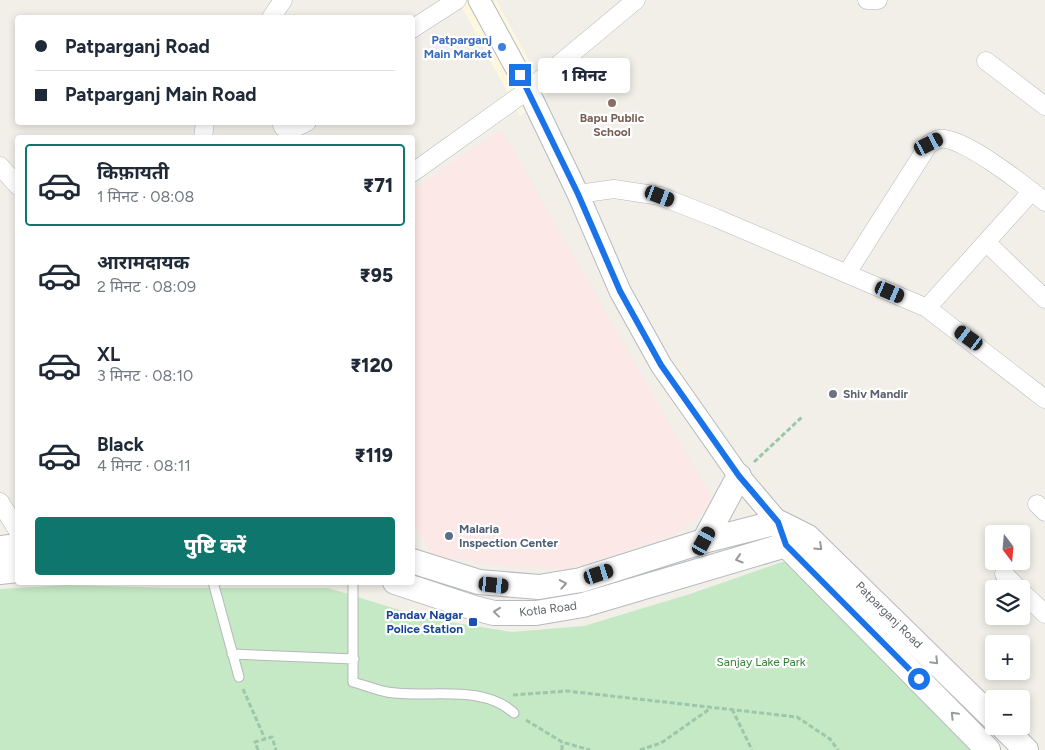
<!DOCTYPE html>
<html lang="hi">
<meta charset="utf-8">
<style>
body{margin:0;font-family:Figtree,"Noto Sans Devanagari",sans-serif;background:#f2f2f3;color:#1f2937;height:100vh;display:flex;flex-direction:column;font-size:19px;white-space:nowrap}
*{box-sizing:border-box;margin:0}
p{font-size:16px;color:#747a83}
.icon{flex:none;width:28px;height:28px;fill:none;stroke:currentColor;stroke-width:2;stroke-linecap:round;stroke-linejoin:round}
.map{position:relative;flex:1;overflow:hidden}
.details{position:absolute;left:15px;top:135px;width:400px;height:450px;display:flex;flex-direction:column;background:#fff;border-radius:5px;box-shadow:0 2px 8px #0003}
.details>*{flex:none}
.guide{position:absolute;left:15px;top:15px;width:400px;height:110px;border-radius:5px;box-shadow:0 2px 8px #0003;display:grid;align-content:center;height:110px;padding:0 20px;background:#fff}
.needle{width:32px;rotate:164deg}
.tools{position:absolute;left:985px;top:525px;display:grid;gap:10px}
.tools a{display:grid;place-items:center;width:45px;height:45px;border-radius:5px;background:#fff;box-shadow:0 2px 8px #0003;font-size:25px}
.end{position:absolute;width:22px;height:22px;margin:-11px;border:6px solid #1a73e8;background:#fff;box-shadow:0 0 0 2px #fff}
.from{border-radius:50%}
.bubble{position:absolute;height:35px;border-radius:5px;background:#fff;box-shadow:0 2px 8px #0003;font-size:16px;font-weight:800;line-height:35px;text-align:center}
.car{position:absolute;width:15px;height:30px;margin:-15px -8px;border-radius:6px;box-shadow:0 0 4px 1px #0007;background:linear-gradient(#222 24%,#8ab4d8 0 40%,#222 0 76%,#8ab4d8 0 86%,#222 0)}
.guide b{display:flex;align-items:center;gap:18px;height:48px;font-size:19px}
.guide b+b{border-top:1px solid #e0e1e3}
.guide i{width:12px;height:12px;background:#1f2937}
ul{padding:9px 0 0;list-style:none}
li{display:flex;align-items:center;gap:15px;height:82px;margin:0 10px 8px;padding:0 10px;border:2px solid transparent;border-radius:5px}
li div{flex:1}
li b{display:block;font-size:19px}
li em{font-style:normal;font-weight:800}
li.on{border-color:#0f766e}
li>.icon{width:45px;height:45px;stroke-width:1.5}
.cta{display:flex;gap:10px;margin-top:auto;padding:10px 20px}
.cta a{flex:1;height:58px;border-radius:5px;background:#0f766e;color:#fff;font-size:20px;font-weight:800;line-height:58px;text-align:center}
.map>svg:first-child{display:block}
</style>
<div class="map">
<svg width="1045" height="750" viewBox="0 0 1045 750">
<rect width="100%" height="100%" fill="#f1efe8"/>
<!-- commercial -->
<path fill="#fef7e0" d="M458,0H496L547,94L520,116Z"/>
<!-- medical -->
<path fill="#fce8e6" d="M501,129L715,504L673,535L566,570L506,566L434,556L413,523L412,190Z"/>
<!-- green -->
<path fill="#c5e8c5" d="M785,561L971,750H0V589L68,585L167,588H328L426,618L512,632L584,626L690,594Z"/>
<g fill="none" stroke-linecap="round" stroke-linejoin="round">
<defs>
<path id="service" d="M213,582L239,677
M353,582V682C364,685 376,690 387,692C428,699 481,683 514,713
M232,654L354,659"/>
<path id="minor" d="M867,0H878
M271,18L283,0
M412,29L457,0
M986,61L1045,106
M281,122L283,127L295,128L307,122
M203,138L205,122
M0,166L18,186
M412,173L528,90L636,0
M578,194L614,189L660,196L716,218L927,308L1045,399
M986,242L1045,299
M847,273L929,144C932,143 937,139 940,139C961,135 1027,187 1045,202
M927,308L1032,191
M0,502L18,531
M1037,504L1045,512
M1004,574L1019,589
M1021,591L1045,614"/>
<path id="tertiary" d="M479,0L528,90L578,194L620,291L661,365L739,476L778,522L783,537"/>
<path id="secondary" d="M704,541L739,476
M0,548L18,546
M412,561L479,582L539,587L581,580L704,541L778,522L808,537L994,719
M0,572L18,570
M395,582L474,608L494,613H536L583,605L786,545L988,750
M1002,726L1026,750"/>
</defs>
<!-- service casing -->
<use href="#service" stroke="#b5b8bc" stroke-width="11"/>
<!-- minor casing -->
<use href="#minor" stroke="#b5b8bc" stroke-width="19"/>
<!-- tertiary casing -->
<use href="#tertiary" stroke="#b5b8bc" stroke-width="23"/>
<!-- secondary casing -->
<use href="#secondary" stroke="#b6babf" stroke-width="26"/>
<!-- path -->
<path stroke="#9cc7a9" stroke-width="3" stroke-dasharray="5 2.5" stroke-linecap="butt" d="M754,462L802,417
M243,689L265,739
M513,695L567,691L797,717L830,739L838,750
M732,709L752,750
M526,720L562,742L590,750
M258,750L255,742L272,737L276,750
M562,750V742
M640,750L661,743L711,708"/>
<!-- service -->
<use href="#service" stroke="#fff" stroke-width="9"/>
<!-- minor -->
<use href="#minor" stroke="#fff" stroke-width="18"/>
<!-- tertiary -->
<use href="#tertiary" stroke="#fff" stroke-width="21"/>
<!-- secondary -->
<use href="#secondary" stroke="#fff" stroke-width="24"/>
</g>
<!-- one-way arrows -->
<defs><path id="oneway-chevron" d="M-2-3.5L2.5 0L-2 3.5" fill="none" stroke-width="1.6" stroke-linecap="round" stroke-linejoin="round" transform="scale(1.25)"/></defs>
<g stroke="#979a9d">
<use href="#oneway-chevron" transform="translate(819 547) rotate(43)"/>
<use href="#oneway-chevron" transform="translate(739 559) rotate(163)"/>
<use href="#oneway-chevron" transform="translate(563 584) rotate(-10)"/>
<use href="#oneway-chevron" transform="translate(497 612) rotate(-174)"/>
<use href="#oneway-chevron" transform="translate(935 661) rotate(45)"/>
<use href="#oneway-chevron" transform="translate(954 715) rotate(-134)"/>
</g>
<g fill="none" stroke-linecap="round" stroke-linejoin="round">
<!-- route -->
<path stroke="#1a73e8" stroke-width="6" d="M520,75L578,194L620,291L661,365L739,476L778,522L786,545L919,679"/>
</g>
<!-- markers -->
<circle fill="#3f7fe0" stroke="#fff" stroke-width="2" cx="502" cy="47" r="5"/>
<circle fill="#8d6e63" stroke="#fff" stroke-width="2" cx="612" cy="103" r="5"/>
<circle fill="#6b7280" stroke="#fff" stroke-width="2" cx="833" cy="394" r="5"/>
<circle fill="#5c6f8a" stroke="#fff" stroke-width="2" cx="449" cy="536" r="5"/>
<rect fill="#1a4fb4" stroke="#fff" stroke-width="2" x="468" y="617" width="10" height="10" rx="2.5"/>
<g text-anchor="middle" stroke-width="4.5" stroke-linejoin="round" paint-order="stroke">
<!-- shop labels -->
<g font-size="12" font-weight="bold" fill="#366cbe" stroke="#fff" text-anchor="end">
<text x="492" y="44">Patparganj<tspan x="492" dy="14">Main Market</tspan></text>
</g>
<!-- education labels -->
<g font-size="12" font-weight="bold" fill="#785e54" stroke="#fff">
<text x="612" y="122">Bapu Public<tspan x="612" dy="14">School</tspan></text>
</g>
<!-- worship labels -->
<g font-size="12" font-weight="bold" fill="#5b616d" stroke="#fff" text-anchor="start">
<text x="843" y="398">Shiv Mandir</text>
</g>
<!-- service labels -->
<g font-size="12" font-weight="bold" fill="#4e5e75" stroke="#fff" text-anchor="start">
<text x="459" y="533">Malaria<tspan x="459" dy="14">Inspection Center</tspan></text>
</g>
<!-- street labels -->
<g font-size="12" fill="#5f6368" stroke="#fff">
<text transform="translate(548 609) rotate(-7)" y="4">Kotla Road</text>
<text transform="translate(889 615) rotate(45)" y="4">Patparganj Road</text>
</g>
<!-- transit labels -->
<g font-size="12" font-weight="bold" fill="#164399" stroke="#fff" text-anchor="end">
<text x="463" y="619">Pandav Nagar<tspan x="463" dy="14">Police Station</tspan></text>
</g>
<!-- park labels -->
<g font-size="12" fill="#348238" stroke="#fff">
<text x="761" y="666">Sanjay Lake Park</text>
</g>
</g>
</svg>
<div class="tools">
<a><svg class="needle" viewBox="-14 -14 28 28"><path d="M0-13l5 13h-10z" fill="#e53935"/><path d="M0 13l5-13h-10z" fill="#747a83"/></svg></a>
<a><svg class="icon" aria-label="layers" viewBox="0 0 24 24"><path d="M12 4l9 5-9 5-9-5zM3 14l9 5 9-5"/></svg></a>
<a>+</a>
<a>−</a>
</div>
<i class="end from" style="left:919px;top:679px"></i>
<i class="end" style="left:520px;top:75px"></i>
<div class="bubble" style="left:538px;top:58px;width:92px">1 मिनट</div>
<i class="car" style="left:929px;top:144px;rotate:63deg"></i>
<i class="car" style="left:660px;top:196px;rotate:111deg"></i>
<i class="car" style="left:890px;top:292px;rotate:113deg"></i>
<i class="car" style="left:969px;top:338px;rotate:306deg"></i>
<i class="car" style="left:704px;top:541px;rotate:29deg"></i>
<i class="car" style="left:599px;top:574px;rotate:72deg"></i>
<i class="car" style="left:494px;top:585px;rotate:96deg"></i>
<div class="guide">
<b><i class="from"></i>Patparganj Road</b>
<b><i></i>Patparganj Main Road</b>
</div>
<section class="details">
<ul>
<li class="on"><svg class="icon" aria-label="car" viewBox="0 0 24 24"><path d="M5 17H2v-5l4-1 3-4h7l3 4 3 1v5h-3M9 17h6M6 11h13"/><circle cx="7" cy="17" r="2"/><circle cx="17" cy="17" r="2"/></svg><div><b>किफ़ायती</b><p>1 मिनट · 08:08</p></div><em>₹71</em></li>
<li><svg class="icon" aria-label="car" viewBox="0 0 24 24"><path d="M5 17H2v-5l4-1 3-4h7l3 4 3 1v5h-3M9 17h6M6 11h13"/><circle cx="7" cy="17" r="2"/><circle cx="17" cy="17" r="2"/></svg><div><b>आरामदायक</b><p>2 मिनट · 08:09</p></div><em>₹95</em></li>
<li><svg class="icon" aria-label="car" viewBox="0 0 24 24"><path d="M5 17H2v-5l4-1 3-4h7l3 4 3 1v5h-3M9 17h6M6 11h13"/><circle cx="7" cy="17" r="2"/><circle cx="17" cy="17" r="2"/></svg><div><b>XL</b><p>3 मिनट · 08:10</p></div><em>₹120</em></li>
<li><svg class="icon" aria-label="car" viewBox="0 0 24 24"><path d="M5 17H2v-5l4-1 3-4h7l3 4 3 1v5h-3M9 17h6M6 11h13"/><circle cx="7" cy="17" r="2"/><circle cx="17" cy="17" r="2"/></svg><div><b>Black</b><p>4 मिनट · 08:11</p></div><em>₹119</em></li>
</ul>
<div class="cta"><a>पुष्टि करें</a></div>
</section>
</div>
